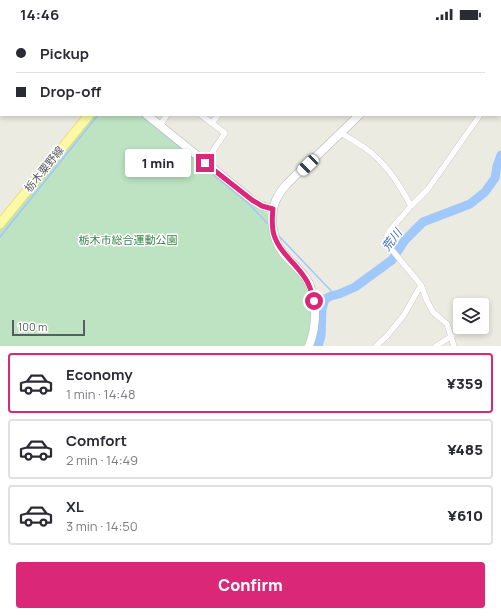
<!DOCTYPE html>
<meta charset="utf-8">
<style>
body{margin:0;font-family:Manrope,"Noto Sans JP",sans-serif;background:#f2f2f3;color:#2b2b33;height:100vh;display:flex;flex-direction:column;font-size:15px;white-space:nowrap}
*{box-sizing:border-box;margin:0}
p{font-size:13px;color:#7c7c81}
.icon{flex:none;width:22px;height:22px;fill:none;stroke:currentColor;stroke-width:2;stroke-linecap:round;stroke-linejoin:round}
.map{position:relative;height:318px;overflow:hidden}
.sheet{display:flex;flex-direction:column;background:#fff;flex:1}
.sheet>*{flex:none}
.guide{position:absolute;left:0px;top:0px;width:501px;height:88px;box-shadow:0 2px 6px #0003;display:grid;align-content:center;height:88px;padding:0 16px;background:#fff}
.buttons{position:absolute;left:453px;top:270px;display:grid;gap:8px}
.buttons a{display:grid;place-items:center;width:36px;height:36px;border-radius:4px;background:#fff;box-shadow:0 2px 6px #0003;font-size:20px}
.scale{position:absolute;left:12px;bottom:10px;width:73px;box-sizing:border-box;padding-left:4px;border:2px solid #595c61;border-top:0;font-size:11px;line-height:14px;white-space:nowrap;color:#595c61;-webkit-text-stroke:3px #fff;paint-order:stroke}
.end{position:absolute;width:18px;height:18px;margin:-9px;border:5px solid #db2777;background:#fff;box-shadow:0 0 0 2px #fff}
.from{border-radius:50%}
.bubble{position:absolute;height:28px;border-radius:4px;background:#fff;box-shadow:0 2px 6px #0003;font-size:13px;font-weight:800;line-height:28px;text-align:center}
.car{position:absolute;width:12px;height:24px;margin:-12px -6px;border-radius:5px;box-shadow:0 0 3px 1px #0007;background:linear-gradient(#fff 24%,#345 0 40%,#fff 0 76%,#345 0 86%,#fff 0)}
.guide b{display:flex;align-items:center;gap:14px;height:38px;font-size:15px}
.guide b+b{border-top:1px solid #e1e1e2}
.guide i{width:10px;height:10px;background:#2b2b33}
ul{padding:7px 0 0;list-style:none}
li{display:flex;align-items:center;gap:12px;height:60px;margin:0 8px 6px;padding:0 8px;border:2px solid #e1e1e2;border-radius:4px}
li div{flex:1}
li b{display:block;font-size:15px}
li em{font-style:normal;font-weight:800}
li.selected{border-color:#db2777}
li>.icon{width:36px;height:36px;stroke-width:1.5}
.action{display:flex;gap:8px;margin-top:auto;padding:8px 16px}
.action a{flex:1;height:46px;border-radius:4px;background:#db2777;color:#fff;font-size:16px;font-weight:800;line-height:46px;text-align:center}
.status{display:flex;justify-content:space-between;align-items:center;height:28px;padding:0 20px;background:#fff;direction:ltr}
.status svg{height:11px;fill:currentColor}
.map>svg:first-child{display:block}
</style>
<div class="status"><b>14:46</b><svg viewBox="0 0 49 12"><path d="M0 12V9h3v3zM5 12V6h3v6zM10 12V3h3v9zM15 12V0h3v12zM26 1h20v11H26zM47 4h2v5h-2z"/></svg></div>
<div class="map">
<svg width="501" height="318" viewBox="0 0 501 318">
<rect width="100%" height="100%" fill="#ecebe1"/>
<!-- green -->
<path fill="#bde3c2" d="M93,87H143L251,175L268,186L270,203L307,259L311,286L309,306L304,318H0V201Z"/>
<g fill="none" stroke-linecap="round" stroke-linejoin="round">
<!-- stream -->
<path stroke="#a1c8fb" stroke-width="1.5" d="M141,87L249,176L269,197
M278,207L335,267
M0,209L98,87"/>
<!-- river -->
<path stroke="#a1c8fb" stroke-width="9" d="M318,318L321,308L322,281L325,271L331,268L339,266L355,259L392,232L405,212L423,194L470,176L485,164L495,150L497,138L501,127"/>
<defs>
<path id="street" d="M197,0L199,1
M279,0L281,1
M177,1L178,0
M231,1L232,0
M0,3L1,2
M500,7L501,6
M500,40H501
M500,57L501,55
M201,87L225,105L205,135
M212,95L218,87
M160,97L167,87
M341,105C349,110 357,114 365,120C384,133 400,157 411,178
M376,318L387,308L404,287L421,257
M436,318L452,308
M454,318L447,296L433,284L427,273L421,257L392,222L387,214L386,209L391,201L411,178L428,161L480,87"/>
<path id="secondary" d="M393,1L394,0
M147,87L252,172L262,178L273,181
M309,318C317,298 318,269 306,250C299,241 290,233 283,225C272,211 269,188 276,172C282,158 297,147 308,136C325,120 342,104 359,87"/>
<path id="primary" d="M156,1L157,0
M0,196L89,87"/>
</defs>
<!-- street casing -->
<use href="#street" stroke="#b6b8bd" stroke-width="6"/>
<!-- secondary casing -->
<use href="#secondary" stroke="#b6b9bf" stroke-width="9"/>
<!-- primary casing -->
<use href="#primary" stroke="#ebd65a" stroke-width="10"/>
<!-- street -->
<use href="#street" stroke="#fff" stroke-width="5.5"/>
<!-- secondary -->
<use href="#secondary" stroke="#fff" stroke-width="8"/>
<!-- primary -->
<use href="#primary" stroke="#fbf9a6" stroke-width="9"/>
</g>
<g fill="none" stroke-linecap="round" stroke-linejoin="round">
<!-- route -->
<path stroke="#db2777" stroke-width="5" d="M205,135L252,172L262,178L273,181C272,189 272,196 273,203C277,223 295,234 305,250C310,257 312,265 314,273"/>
</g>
<g text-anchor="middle" stroke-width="3" stroke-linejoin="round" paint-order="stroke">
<!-- street labels -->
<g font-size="11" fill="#595c61" stroke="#fff">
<text transform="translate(44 141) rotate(-51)" y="4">栃木粟野線</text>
</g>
<!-- park labels -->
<g font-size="11" fill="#388245" stroke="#fff">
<text x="128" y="216">栃木市総合運動公園</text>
</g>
<!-- water labels -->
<g font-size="12" font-style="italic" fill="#4570bd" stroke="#fff">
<text transform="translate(392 212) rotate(-53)" y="4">荒川</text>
</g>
</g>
</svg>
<div class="buttons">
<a><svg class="icon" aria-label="layers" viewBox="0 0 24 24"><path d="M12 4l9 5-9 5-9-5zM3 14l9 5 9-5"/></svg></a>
</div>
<div class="scale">100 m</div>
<i class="end from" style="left:314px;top:273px"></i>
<i class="end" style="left:205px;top:135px"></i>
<div class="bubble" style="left:125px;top:121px;width:66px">1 min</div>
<i class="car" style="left:308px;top:137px;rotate:226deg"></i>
<div class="guide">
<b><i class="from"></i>Pickup</b>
<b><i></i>Drop-off</b>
</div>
</div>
<section class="sheet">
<ul>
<li class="selected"><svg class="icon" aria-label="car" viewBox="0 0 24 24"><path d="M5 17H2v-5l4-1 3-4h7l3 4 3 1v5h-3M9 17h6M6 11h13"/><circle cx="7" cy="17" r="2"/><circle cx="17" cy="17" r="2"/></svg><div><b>Economy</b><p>1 min · 14:48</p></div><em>¥359</em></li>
<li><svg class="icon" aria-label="car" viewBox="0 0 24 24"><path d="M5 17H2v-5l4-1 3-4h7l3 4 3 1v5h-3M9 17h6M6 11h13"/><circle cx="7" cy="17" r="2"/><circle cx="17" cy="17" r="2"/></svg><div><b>Comfort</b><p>2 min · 14:49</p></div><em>¥485</em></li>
<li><svg class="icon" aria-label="car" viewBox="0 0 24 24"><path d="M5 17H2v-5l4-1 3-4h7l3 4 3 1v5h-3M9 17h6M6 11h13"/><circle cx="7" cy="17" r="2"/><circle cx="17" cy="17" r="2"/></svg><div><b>XL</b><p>3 min · 14:50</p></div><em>¥610</em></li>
</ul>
<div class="action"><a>Confirm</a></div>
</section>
